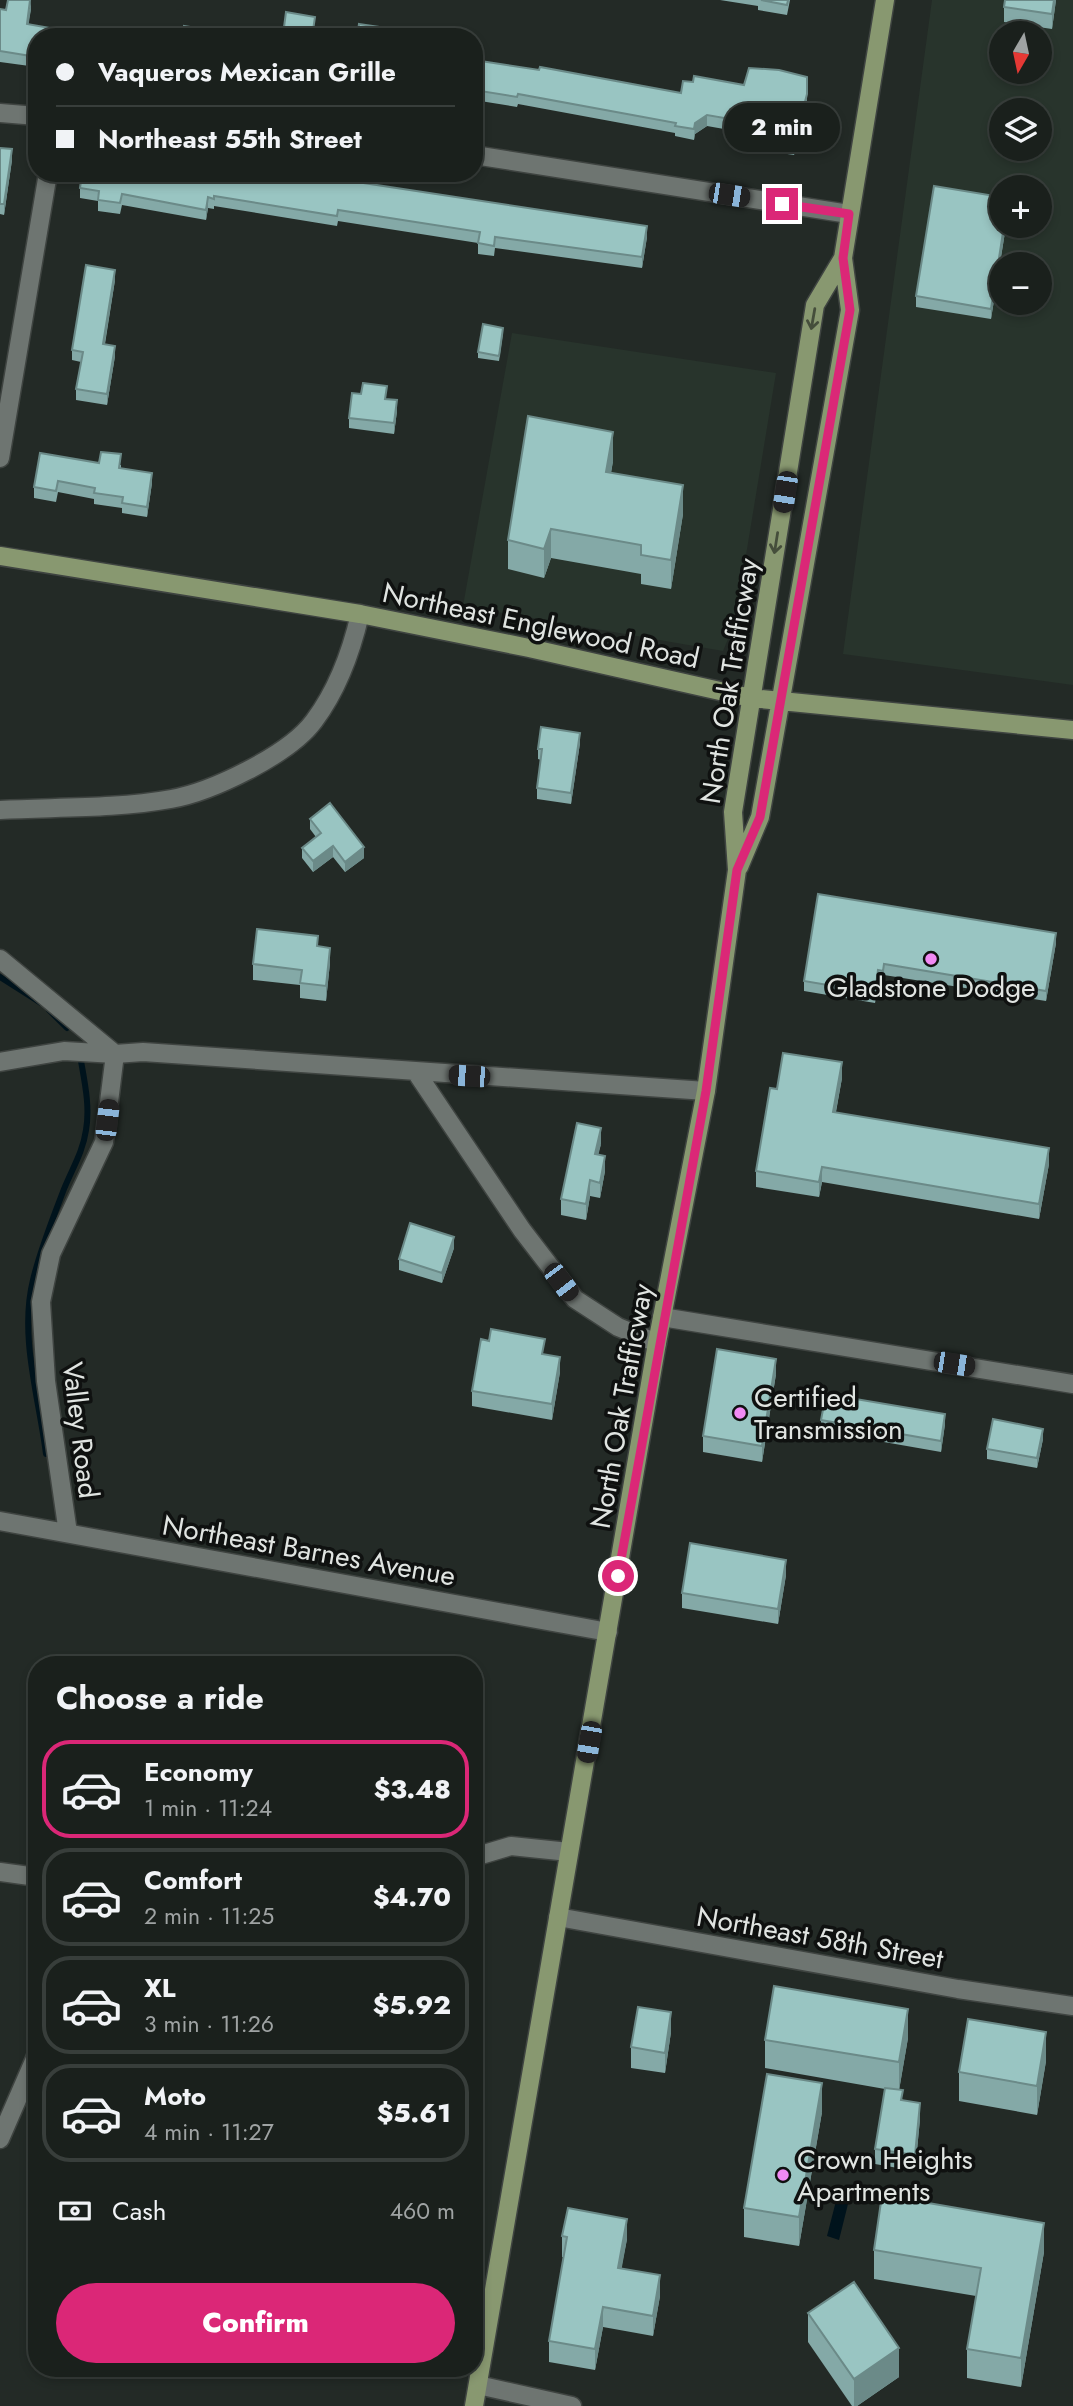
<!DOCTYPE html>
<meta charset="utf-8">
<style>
body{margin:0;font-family:Jost,sans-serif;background:#232825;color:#f1f3f6;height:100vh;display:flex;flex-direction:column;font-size:26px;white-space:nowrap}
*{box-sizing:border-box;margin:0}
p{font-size:23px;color:#9fa3a3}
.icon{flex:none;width:38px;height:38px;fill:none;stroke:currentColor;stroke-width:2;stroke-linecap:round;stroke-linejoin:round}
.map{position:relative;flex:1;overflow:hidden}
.side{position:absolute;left:28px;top:1656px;width:455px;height:721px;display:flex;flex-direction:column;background:#1a201c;border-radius:28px;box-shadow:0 4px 10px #0003,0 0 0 2px #383e3b}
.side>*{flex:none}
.banner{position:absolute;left:28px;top:28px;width:455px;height:154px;border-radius:28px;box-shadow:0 4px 10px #0003,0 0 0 2px #383e3b;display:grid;align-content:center;height:154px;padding:0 28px;background:#1a201c}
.needle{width:46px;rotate:189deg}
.tools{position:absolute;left:989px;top:21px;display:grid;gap:14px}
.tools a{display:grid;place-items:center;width:63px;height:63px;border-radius:50%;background:#1a201c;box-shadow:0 4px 10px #0003,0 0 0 2px #383e3b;font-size:35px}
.end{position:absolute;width:32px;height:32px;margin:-16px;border:9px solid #db2777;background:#fff;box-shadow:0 0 0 4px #fff}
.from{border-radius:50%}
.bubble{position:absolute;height:49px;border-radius:24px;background:#1a201c;box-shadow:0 4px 10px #0003,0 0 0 2px #383e3b;font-size:23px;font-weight:800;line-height:49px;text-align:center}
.car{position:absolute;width:21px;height:42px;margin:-21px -10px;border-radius:9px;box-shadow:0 0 5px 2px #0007;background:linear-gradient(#222 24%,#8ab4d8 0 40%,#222 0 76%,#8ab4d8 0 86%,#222 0)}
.banner b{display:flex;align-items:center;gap:24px;height:66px;font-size:26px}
.banner b+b{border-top:2px solid #383e3b}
.banner i{width:18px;height:18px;background:#f1f3f6}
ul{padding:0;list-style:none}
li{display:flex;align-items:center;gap:21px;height:98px;margin:0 14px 10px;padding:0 14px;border:4px solid #383e3b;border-radius:28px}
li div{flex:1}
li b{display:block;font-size:26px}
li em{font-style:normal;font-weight:800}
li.on{border-color:#db2777}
li>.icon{width:63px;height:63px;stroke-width:1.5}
h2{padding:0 28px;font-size:32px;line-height:84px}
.pay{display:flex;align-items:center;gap:18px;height:77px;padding:0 28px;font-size:26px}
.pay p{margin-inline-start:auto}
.button{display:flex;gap:14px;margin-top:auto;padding:14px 28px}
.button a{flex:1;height:80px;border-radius:42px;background:#db2777;color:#fff;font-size:28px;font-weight:800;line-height:80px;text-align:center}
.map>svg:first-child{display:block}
</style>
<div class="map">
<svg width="1073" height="2406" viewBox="0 0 1073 2406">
<rect width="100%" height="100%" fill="#232a26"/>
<!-- built -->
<path fill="#28342c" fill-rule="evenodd" d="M932,0H1073V685L843,654ZM1001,33H1040V72H1001ZM1001,110H1040V149H1001ZM1001,187H1040V226H1001ZM1001,264H1040V303H1001Z
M512,333L776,373L735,622L723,651L463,606Z"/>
<!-- water -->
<path fill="#00131c" d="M836,2201L848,2204L839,2240L827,2236Z"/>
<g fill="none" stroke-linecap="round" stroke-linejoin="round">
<!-- stream -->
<path stroke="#00131c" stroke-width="6" d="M0,977L41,1003
M49,1010L67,1028
M46,1454C39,1398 19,1336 33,1280C40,1250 53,1218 64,1189C72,1169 83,1152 86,1130C90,1107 85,1084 81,1061"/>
<defs>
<path id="minor" d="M0,113L37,116
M474,155L849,214
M0,458L48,173
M0,810C56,807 115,809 171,799C211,792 289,755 314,721C338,689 351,653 360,614
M0,959L115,1054L143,1052L706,1091
M0,1062L64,1051L115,1054L104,1142L51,1254L41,1302L46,1381L68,1533
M416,1072L522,1230L575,1299L618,1327L657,1343
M662,1317L1073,1384
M0,1521L608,1632
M474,1857L511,1846L569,1852
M0,1872L37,1877
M558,1917L958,1989L1073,2006
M0,2139L37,2054
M478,2385L572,2406"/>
<path id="major" d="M0,556L360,614L529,648L751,698L1073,730
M739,867L760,817L850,310L843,258L885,0
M474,2406L657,1343L706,1091L737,870L733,812L815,305L843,258"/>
</defs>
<!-- minor casing -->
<use href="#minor" stroke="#3f4441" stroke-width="21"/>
<!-- major casing -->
<use href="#major" stroke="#3f4441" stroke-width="21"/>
<!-- minor -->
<use href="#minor" stroke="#6e7571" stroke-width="18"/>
<!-- major -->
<use href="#major" stroke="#889870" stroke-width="18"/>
</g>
<!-- wall -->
<path fill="#84a9a7" d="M720,0H790L787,15L758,10V6Z
M1056,0L1052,29L1004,22V7Z
M0,9L6,10L31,9L28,24L37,37V67L0,62Z
M474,60L681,93L807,105L794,155L740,147L741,132L707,126L695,134L694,140L675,136V133L518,104L517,107L474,100Z
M0,148L12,160L4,215L0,214Z
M82,173L647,237L642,268L495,248L494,256L478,254V243L338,221L337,226L214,206V209L208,208L206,220L122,205L120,214L98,211V201L80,198V188Z
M1001,226H1006L991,319L916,307V296Z
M115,280L105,344L115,356L107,405L76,400V389L81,362L72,360V350Z
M503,333L499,361L478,358V352Z
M387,399L397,411L394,434L349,428V418Z
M613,461L611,473L683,514L671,589L641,584V574L551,558L544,578L508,569V540Z
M99,463L121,465V468L152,483L147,517L122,513V508L94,504V499L58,492L56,502L34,498V487Z
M580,743L571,804L537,799V788L541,760L538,759V749Z
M310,819L364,858L345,872L333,857L313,872L302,858V848L316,837L310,829Z
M818,894L1056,943L1046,1001L884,975L883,981H878L875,1003L804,991V981Z
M318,946L330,963L326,1001L300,998V985L253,980V964Z
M842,1078L836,1112L1049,1164L1039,1219L822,1182L819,1197L756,1187V1171L777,1089Z
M601,1144L598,1154L605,1171L600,1198L590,1196L586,1220L561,1215V1199Z
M454,1248L442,1283L399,1270V1259Z
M545,1354L560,1372L552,1420L472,1406V1391Z
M776,1374L762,1462L703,1452V1436Z
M821,1420L945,1424L941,1452L821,1431Z
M1043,1439L1037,1468L987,1459V1449Z
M786,1575L778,1624L682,1608V1593Z
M671,2032L665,2073L631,2068V2047Z
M908,2038L899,2090L903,2101L920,2119L915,2171L875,2164V2149L885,2089L765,2068V2040Z
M1046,2061L1037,2115L959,2101V2072Z
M822,2112L799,2246L744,2237V2208Z
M562,2236L627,2239L621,2269L660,2296L653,2336L603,2327L595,2370L549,2362V2341L564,2257H562Z
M874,2250L1044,2252L1021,2387L967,2378V2349L976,2296L874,2279Z
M808,2313L899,2377L857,2406H852L808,2342Z"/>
<!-- shaded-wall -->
<path fill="#6b8a88" d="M31,0V9L27,35V24Z
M1054,0H1056L1052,29V14Z
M807,77V105L794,155V145Z
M707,115V126L695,134L694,140L695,123Z
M12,149V160L4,215V204Z
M208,197V208L206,220V210Z
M647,226V237L642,268V257Z
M1004,226H1006L991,319V309Z
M115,270V280L103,354V344Z
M115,346V356L107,405V394Z
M397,400V411L394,434V423Z
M613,432V461L606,501V472Z
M152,473V483L147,517V507Z
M683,485V514L671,589V560Z
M551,529V558L544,578V549Z
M580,733V743L571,804V793Z
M333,846V857L313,872V861Z
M364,847V858L345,872V862Z
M1056,933V943L1046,1001V991Z
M330,948V963L326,1001V986Z
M878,970V981L875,1003V993Z
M842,1062V1078L833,1127V1112Z
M601,1128V1144L595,1169V1154Z
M1049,1148V1164L1039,1219V1204Z
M605,1156V1171L600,1198V1183Z
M822,1167V1182L819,1197V1182Z
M590,1180V1196L586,1220V1204Z
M454,1237V1248L442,1283V1273Z
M560,1357V1372L552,1420V1404Z
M776,1359V1374L762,1462V1446Z
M945,1414V1424L941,1452V1441Z
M1043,1429V1439L1037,1468V1458Z
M786,1560V1575L778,1624V1609Z
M908,2009V2038L899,2091V2062Z
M671,2012V2032L665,2073V2053Z
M1046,2032V2061L1037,2115V2086Z
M822,2083V2112L799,2246V2217Z
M920,2103V2119L915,2171V2155Z
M627,2219V2239L618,2289V2268Z
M1044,2223V2252L1021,2387V2358Z
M660,2275V2296L653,2336V2316Z
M603,2307V2327L595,2370V2349Z
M899,2348V2377L857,2406H854V2379Z"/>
<!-- building -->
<path fill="#99c5c2" stroke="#6b8a88" stroke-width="2" d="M8,0H30L27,24L101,37H37V57L0,51V9L6,10Z
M761,0H788L787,5Z
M1005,0H1054L1052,14L1004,7Z
M286,12L315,17L312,37H274V34L283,35Z
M359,24L387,28L386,37H357Z
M184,26L253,37H182Z
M111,29L159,37H110Z
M474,60L539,70L540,67L681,93L683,81L693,82L694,76L744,85L749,68L779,70L807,77V94L794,145L740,136L742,121L707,115L695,123L694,129L675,126L676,123L518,94L517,97L474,90Z
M0,148L12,149L4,204H0Z
M82,173H258L303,180L304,174L647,226L642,257L495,237L494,246L478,243L480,232L338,210L337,216L214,196V199L208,197L206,210L122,194L120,203L98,200L99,191L80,188Z
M934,186L1001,197V226H1004L991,309L916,296Z
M86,265L115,270L103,344L115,346L107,394L76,389L83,352L72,350Z
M483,324L503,328L499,356L478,352Z
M363,383L387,386L385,399L397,400L394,423L349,418L352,393L361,394Z
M528,416L613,432L606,472L683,485L671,560L641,555V545L551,529L544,549L508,540Z
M101,452L121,454L119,468L152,473L147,507L122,503L123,497L94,493L95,488L58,481L56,491L34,487L40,453L99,463Z
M541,727L580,733L571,793L537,788L542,749H538Z
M330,803L364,847L345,862L333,846L313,861L302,848L321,833L310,819Z
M818,894L1056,933L1046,991L884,964L883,971L878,970L875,993L804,981Z
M257,929L318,936L317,946L330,948L326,986L300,983L302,970L253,964Z
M783,1053L842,1062L833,1112L1049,1148L1039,1204L822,1167L819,1182L756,1171L770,1088L777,1089Z
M577,1123L601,1128L595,1154L605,1156L600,1183L590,1180L586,1204L561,1199Z
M410,1223L454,1237L442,1273L399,1259Z
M491,1329L545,1339L542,1354L560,1357L552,1404L472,1391L481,1339L489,1341Z
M717,1349L776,1359L762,1446L703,1436Z
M826,1394L945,1414L941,1441L821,1420Z
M993,1419L1043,1429L1037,1458L987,1449Z
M690,1543L786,1560L778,1609L682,1593Z
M774,1986L908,2009L899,2062L765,2040Z
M638,2007L671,2012L665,2053L631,2047Z
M968,2019L1046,2032L1037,2086L959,2072Z
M767,2074L822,2083L799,2217L744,2208Z
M885,2088L903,2090L901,2100L920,2103L915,2155L875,2149Z
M882,2195L1044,2223L1021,2358L967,2349L981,2268L874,2250Z
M568,2208L627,2219L618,2268L660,2275L653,2316L603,2307L595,2349L549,2341L567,2237L562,2236Z
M854,2282L899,2348L854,2379L808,2313Z"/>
<!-- one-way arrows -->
<defs><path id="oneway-shaft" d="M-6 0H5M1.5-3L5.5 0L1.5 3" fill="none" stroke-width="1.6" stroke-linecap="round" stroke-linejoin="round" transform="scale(1.75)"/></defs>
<g stroke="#454e3b">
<use href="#oneway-shaft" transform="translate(813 319) rotate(100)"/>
<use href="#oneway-shaft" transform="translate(776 543) rotate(99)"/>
</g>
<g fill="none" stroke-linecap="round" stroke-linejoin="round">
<!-- route -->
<path stroke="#db2777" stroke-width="9" d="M618,1576L706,1091L737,870L760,817L850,310L843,258L849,214L782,204"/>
</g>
<!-- markers -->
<g fill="#f18af4" stroke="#0f1110" stroke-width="2.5">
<circle cx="931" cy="959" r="7"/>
<circle cx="740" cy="1413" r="7"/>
<circle cx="783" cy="2175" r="7"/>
</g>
<g text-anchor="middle" stroke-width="7" stroke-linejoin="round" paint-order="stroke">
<!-- street labels -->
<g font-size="28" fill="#e0e4e1" stroke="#0f1110">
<text transform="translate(541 625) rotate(12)" y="10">Northeast Englewood Road</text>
<text transform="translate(729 681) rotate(-81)" y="10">North Oak Trafficway</text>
<text transform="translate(621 1406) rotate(-80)" y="10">North Oak Trafficway</text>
<text transform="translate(81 1430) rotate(83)" y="10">Valley Road</text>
<text transform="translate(309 1550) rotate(10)" y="10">Northeast Barnes Avenue</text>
<text transform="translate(820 1937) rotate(10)" y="10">Northeast 58th Street</text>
</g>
<!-- poi labels -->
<g font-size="28" fill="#e0e4e1" stroke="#0f1110" text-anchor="start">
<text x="931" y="997" text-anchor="middle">Gladstone Dodge</text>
<text x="754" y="1407">Certified<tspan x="754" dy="32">Transmission</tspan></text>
<text x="797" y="2169">Crown Heights<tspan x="797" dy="32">Apartments</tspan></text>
</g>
</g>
</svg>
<div class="tools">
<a><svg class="needle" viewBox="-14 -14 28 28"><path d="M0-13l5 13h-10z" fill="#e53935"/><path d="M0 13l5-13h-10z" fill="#9fa3a3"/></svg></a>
<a><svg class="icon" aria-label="layers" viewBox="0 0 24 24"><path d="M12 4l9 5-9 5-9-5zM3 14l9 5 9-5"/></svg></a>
<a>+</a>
<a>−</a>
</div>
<i class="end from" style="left:618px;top:1576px"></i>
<i class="end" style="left:782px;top:204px"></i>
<div class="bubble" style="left:724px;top:103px;width:116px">2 min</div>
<i class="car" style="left:729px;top:195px;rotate:99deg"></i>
<i class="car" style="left:785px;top:492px;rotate:189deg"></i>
<i class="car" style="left:469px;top:1076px;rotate:274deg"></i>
<i class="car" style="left:107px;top:1120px;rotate:7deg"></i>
<i class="car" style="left:561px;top:1282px;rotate:143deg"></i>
<i class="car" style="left:954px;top:1364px;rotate:99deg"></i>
<i class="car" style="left:589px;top:1742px;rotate:190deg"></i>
<div class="banner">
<b><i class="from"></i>Vaqueros Mexican Grille</b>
<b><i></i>Northeast 55th Street</b>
</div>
<section class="side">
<h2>Choose a ride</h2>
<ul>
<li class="on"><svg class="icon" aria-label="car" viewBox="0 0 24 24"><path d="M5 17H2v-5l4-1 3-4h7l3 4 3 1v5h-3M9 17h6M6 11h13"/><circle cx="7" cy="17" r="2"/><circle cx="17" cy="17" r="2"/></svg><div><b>Economy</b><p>1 min · 11:24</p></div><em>$3.48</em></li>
<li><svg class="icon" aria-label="car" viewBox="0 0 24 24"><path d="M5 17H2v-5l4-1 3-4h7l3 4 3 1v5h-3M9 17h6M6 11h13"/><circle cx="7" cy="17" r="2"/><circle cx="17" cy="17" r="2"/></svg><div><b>Comfort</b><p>2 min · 11:25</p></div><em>$4.70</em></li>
<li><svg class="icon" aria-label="car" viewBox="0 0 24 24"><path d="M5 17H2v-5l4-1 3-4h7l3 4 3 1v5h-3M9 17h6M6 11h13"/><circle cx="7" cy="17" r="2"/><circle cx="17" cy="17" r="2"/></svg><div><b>XL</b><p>3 min · 11:26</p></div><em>$5.92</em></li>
<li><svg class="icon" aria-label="car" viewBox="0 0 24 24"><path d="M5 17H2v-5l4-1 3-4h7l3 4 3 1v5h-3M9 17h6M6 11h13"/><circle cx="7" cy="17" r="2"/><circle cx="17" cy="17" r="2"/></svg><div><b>Moto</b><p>4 min · 11:27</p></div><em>$5.61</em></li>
</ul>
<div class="pay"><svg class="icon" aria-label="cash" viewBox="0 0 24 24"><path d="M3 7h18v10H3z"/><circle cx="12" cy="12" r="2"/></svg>Cash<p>460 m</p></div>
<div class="button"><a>Confirm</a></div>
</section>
</div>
